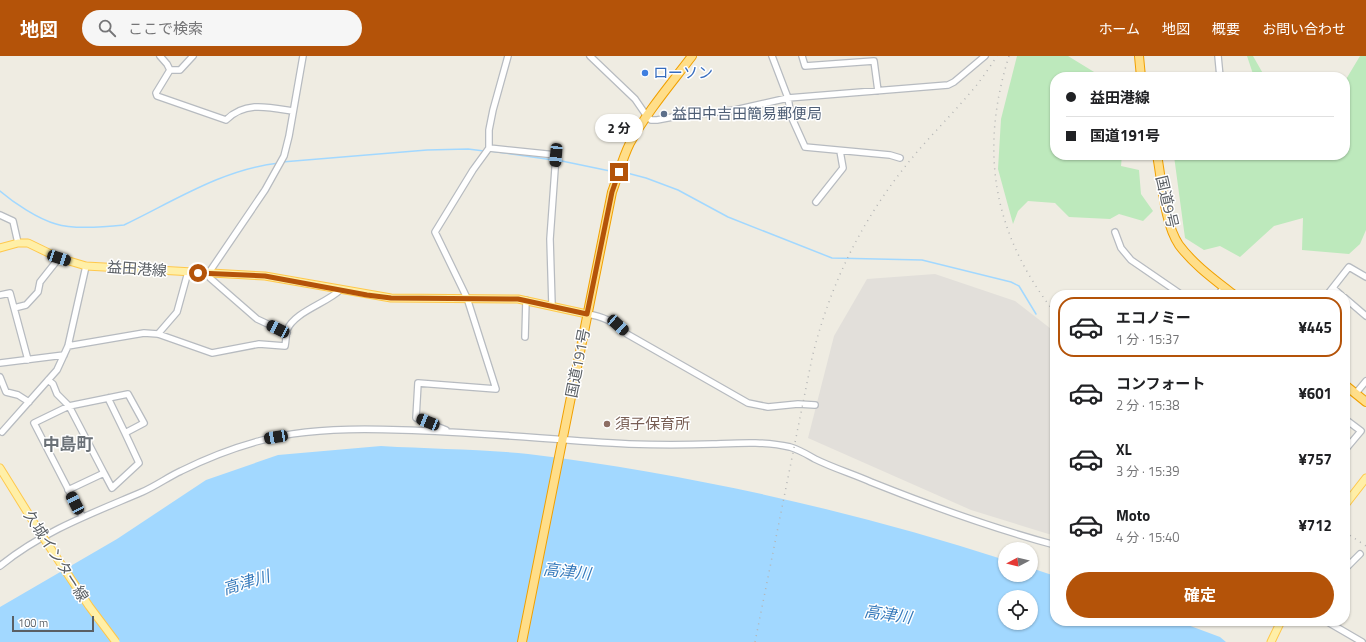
<!DOCTYPE html>
<html lang="ja">
<meta charset="utf-8">
<style>
body{margin:0;font-family:"Titillium Web","Noto Sans JP",sans-serif;background:#f6f6f6;color:#202124;height:100vh;display:flex;flex-direction:column;font-size:15px;white-space:nowrap}
*{box-sizing:border-box;margin:0}
p{font-size:13px;color:#757577}
.icon{flex:none;width:22px;height:22px;fill:none;stroke:currentColor;stroke-width:2;stroke-linecap:round;stroke-linejoin:round}
.map{position:relative;flex:1;overflow:hidden}
.panel{position:absolute;left:1050px;top:234px;width:300px;height:336px;display:flex;flex-direction:column;background:#fff;border-radius:16px;box-shadow:0 1px 3px #0004}
.panel>*{flex:none}
.guide{position:absolute;left:1050px;top:16px;width:300px;height:88px;border-radius:16px;box-shadow:0 1px 3px #0004;display:grid;align-content:center;height:88px;padding:0 16px;background:#fff}
.needle{width:26px;rotate:263deg}
.fabs{position:absolute;left:998px;top:486px;display:grid;gap:8px}
.fabs a{display:grid;place-items:center;width:40px;height:40px;border-radius:50%;background:#fff;box-shadow:0 1px 3px #0004;font-size:20px}
.scale{position:absolute;left:12px;bottom:10px;width:82px;box-sizing:border-box;padding-left:4px;border:2px solid #5a5f64;border-top:0;font-size:11px;line-height:14px;white-space:nowrap;color:#5a5f64;-webkit-text-stroke:3px #fff;paint-order:stroke}
.end{position:absolute;width:18px;height:18px;margin:-9px;border:5px solid #b45309;background:#fff;box-shadow:0 0 0 2px #fff}
.from{border-radius:50%}
.bubble{position:absolute;height:28px;border-radius:14px;background:#fff;box-shadow:0 1px 3px #0004;font-size:13px;font-weight:700;line-height:28px;text-align:center}
.car{position:absolute;width:12px;height:24px;margin:-12px -6px;border-radius:5px;box-shadow:0 0 3px 1px #0007;background:linear-gradient(#222 24%,#8ab4d8 0 40%,#222 0 76%,#8ab4d8 0 86%,#222 0)}
.guide b{display:flex;align-items:center;gap:14px;height:38px;font-size:15px}
.guide b+b{border-top:1px solid #e0e0e0}
.guide i{width:10px;height:10px;background:#202124}
ul{padding:7px 0 0;list-style:none}
li{display:flex;align-items:center;gap:12px;height:60px;margin:0 8px 6px;padding:0 8px;border:2px solid transparent;border-radius:16px}
li div{flex:1}
li b{display:block;font-size:15px}
li em{font-style:normal;font-weight:700}
li.active{border-color:#b45309}
li>.icon{width:36px;height:36px;stroke-width:1.5}
.button{display:flex;gap:8px;margin-top:auto;padding:8px 16px}
.button a{flex:1;height:46px;border-radius:24px;background:#b45309;color:#fff;font-size:16px;font-weight:700;line-height:46px;text-align:center}
header{display:flex;align-items:center;gap:24px;box-sizing:border-box;height:56px;padding:0 20px;background:#b45309;color:#fff}
header strong{font-size:19px}
nav{display:flex;gap:22px;margin-inline-start:auto;font-size:14px}
.search{width:280px;height:36px;background:#f6f6f6;display:flex;align-items:center;gap:10px;box-sizing:border-box;padding:0 14px;border-radius:22px;color:#757577;font-size:15px}
.map>svg:first-child{display:block}
</style>
<header>
<strong>地図</strong>
<div class="search"><svg class="icon" aria-label="search" viewBox="0 0 24 24"><circle cx="10" cy="10" r="6"/><path d="M15 15l6 6"/></svg>ここで検索</div>
<nav><a>ホーム</a><a>地図</a><a>概要</a><a>お問い合わせ</a></nav>
</header>
<div class="map">
<svg width="1366" height="586" viewBox="0 0 1366 586">
<rect width="100%" height="100%" fill="#efece2"/>
<!-- industrial -->
<path fill="#e2dfda" d="M935,218L1015,245L1055,276V480L971,454L808,382L834,280L867,223Z"/>
<!-- green -->
<path fill="#bde9bc" d="M1017,0H1068L1099,19V21H1055V99H1122L1121,110L1139,114L1141,138L1153,155L1143,165L1119,158L1110,163L1069,161L1055,147L1028,145L1018,155L1013,168L998,113L1001,63Z
M1247,0H1253L1265,21H1254Z
M1360,0H1366V174L1360,188L1349,198L1302,194L1303,162L1274,170L1240,201L1220,190L1204,194L1185,182L1174,100L1345,99V25Z"/>
<!-- water -->
<path fill="#a2d8ff" fill-rule="evenodd" d="M381,390C430,393 480,393 528,398C690,418 850,454 1005,504V519H1031V512L1055,520V565H1177L1220,581L1226,586H0V551L117,483L206,424L278,399ZM1005,541H1031V567H1005Z"/>
<g fill="none" stroke-linecap="round" stroke-linejoin="round">
<!-- stream -->
<path stroke="#a2d8ff" stroke-width="1.5" d="M490,95L553,104
M557,104L610,115
M282,106L427,94L468,93L484,95
M627,117L646,122L678,134L728,161L832,202L922,204L1011,226L1019,230L1036,258
M0,135C14,147 38,163 56,168C74,174 105,171 124,169C174,145 223,113 279,107"/>
<defs>
<path id="minor" d="M160,0L167,8L170,14
M193,0L180,14H170L156,37L157,40L226,64C245,45 268,51 292,55
M590,0L635,43L646,59L651,64H657L673,61L735,54L788,42L948,29L954,26L985,0
M772,0L788,42L791,60L805,91L890,99L900,102
M802,0L805,10L874,5L878,35
M1218,0L1220,21
M489,92L556,99L550,183L552,249
M816,146L843,112L840,95
M0,159L13,165L18,187
M1115,176L1121,192L1131,204L1182,239
M1333,232L1341,239
M0,239L10,237L28,304
M1218,239L1224,231
M1327,239L1349,211L1366,221
M1345,242L1366,260
M14,252L26,249L38,236L40,226L59,202
M587,258C603,260 616,267 627,278L748,347L768,351L798,348L815,349
M287,277L257,263L210,222L208,218L265,134L284,100L289,80L303,0
M158,278L177,256L188,216
M525,281L526,244
M68,290L144,277L158,278L212,297L259,288L285,290C286,285 286,279 287,274C294,256 327,247 340,234
M0,307L64,299
M0,321L6,336L18,339L29,346
M48,324L53,328L57,338L69,350L128,338L144,367L125,377L108,342
M1356,337L1366,325
M1345,363L1361,375L1345,394
M446,374L416,362L418,327L496,333L467,242L435,176L473,114L489,92V74L493,54L508,0
M2,376L57,314L68,290L86,210
M104,417L112,432L139,407L125,377
M68,434L104,417L69,350L34,367L82,460
M0,510C43,475 93,457 142,436C156,430 168,421 181,415C205,403 233,392 259,385C303,372 357,372 402,374C478,376 554,384 629,388C657,389 685,389 713,388C738,387 765,385 790,391C800,394 806,398 815,403C833,412 853,418 871,426C931,450 992,472 1055,489
M1345,513L1360,498
M1326,565L1362,586"/>
<path id="major" d="M0,192L18,187H28L59,202L86,210L265,220L391,242L518,243L587,258
M0,412L39,475
M1345,449L1366,422
M1271,586L1281,565"/>
<path id="highway" d="M1139,0L1141,21
M1157,99C1162,125 1164,167 1179,189C1194,209 1215,224 1234,239
M1345,329L1366,346
M522,586L612,136C618,120 622,103 630,87C647,56 670,29 692,0"/>
</defs>
<!-- minor casing -->
<use href="#minor" stroke="#b7bbc0" stroke-width="8"/>
<!-- major casing -->
<use href="#major" stroke="#ffc84b" stroke-width="9"/>
<!-- highway casing -->
<use href="#highway" stroke="#f1a000" stroke-width="10"/>
<!-- minor -->
<use href="#minor" stroke="#fff" stroke-width="5.5"/>
<!-- major -->
<use href="#major" stroke="#ffefa7" stroke-width="7"/>
<!-- highway -->
<use href="#highway" stroke="#ffde89" stroke-width="8"/>
<!-- rail -->
<path stroke="#b4b5b5" stroke-width="1.5" stroke-dasharray="1 5" stroke-linecap="butt" d="M1009,0C979,95 993,178 1055,257
M1345,476L1366,490
M755,586L812,302C829,232 859,169 904,112C924,86 949,62 970,37C980,26 989,12 997,0"/>
<defs>
<path id="major-bridge" d="M39,475L89,550L116,586"/>
</defs>
<!-- major-bridge casing -->
<use href="#major-bridge" stroke="#ffc84b" stroke-width="9" stroke-linecap="butt"/>
<!-- major-bridge -->
<use href="#major-bridge" stroke="#ffefa7" stroke-width="7"/>
</g>
<g fill="none" stroke-linecap="round" stroke-linejoin="round">
<!-- route -->
<path stroke="#b45309" stroke-width="5" d="M198,217L265,220L367,239L391,242L518,243L587,258L612,136L619,116"/>
</g>
<!-- markers -->
<circle fill="#3f7fe0" stroke="#fff" stroke-width="1.5" cx="645" cy="17" r="4"/>
<circle fill="#5c6f8a" stroke="#fff" stroke-width="1.5" cx="664" cy="58" r="4"/>
<circle fill="#8d6e63" stroke="#fff" stroke-width="1.5" cx="607" cy="368" r="4"/>
<g text-anchor="middle" stroke-width="3" stroke-linejoin="round" paint-order="stroke">
<!-- shop labels -->
<g font-size="15" fill="#366cbe" stroke="#fff" text-anchor="start">
<text x="653" y="22">ローソン</text>
</g>
<!-- service labels -->
<g font-size="15" fill="#4e5e75" stroke="#fff" text-anchor="start">
<text x="672" y="63">益田中吉田簡易郵便局</text>
</g>
<!-- street labels -->
<g font-size="15" fill="#5a5f64" stroke="#fff">
<text transform="translate(1167 146) rotate(77)" y="5">国道9号</text>
<text transform="translate(137 213) rotate(4)" y="5">益田港線</text>
<text transform="translate(578 307) rotate(-79)" y="5">国道191号</text>
<text transform="translate(56 500) rotate(57)" y="5">久城インター線</text>
</g>
<!-- education labels -->
<g font-size="15" fill="#785e54" stroke="#fff" text-anchor="start">
<text x="615" y="373">須子保育所</text>
</g>
<!-- water labels -->
<g font-size="16" font-style="italic" fill="#3479bb" stroke="#fff">
<text transform="translate(567 515) rotate(6)" y="6">高津川</text>
<text transform="translate(246 526) rotate(-17)" y="6">高津川</text>
<text transform="translate(888 558) rotate(8)" y="6">高津川</text>
</g>
<!-- quarter labels -->
<g font-size="17" font-weight="bold" fill="#6b7177" stroke="#fff">
<text x="68" y="394">中島町</text>
</g>
</g>
</svg>
<div class="fabs">
<a><svg class="needle" viewBox="-14 -14 28 28"><path d="M0-13l5 13h-10z" fill="#e53935"/><path d="M0 13l5-13h-10z" fill="#757577"/></svg></a>
<a><svg class="icon" aria-label="locate" viewBox="0 0 24 24"><circle cx="12" cy="12" r="6"/><path d="M12 2v4M12 18v4M2 12h4M18 12h4"/></svg></a>
</div>
<div class="scale">100 m</div>
<i class="end from" style="left:198px;top:217px"></i>
<i class="end" style="left:619px;top:116px"></i>
<div class="bubble" style="left:595px;top:58px;width:48px">2 分</div>
<i class="car" style="left:556px;top:99px;rotate:185deg"></i>
<i class="car" style="left:59px;top:202px;rotate:108deg"></i>
<i class="car" style="left:618px;top:269px;rotate:132deg"></i>
<i class="car" style="left:278px;top:273px;rotate:296deg"></i>
<i class="car" style="left:428px;top:366px;rotate:292deg"></i>
<i class="car" style="left:276px;top:381px;rotate:260deg"></i>
<i class="car" style="left:75px;top:447px;rotate:333deg"></i>
<div class="guide">
<b><i class="from"></i>益田港線</b>
<b><i></i>国道191号</b>
</div>
<section class="panel">
<ul>
<li class="active"><svg class="icon" aria-label="car" viewBox="0 0 24 24"><path d="M5 17H2v-5l4-1 3-4h7l3 4 3 1v5h-3M9 17h6M6 11h13"/><circle cx="7" cy="17" r="2"/><circle cx="17" cy="17" r="2"/></svg><div><b>エコノミー</b><p>1 分 · 15:37</p></div><em>¥445</em></li>
<li><svg class="icon" aria-label="car" viewBox="0 0 24 24"><path d="M5 17H2v-5l4-1 3-4h7l3 4 3 1v5h-3M9 17h6M6 11h13"/><circle cx="7" cy="17" r="2"/><circle cx="17" cy="17" r="2"/></svg><div><b>コンフォート</b><p>2 分 · 15:38</p></div><em>¥601</em></li>
<li><svg class="icon" aria-label="car" viewBox="0 0 24 24"><path d="M5 17H2v-5l4-1 3-4h7l3 4 3 1v5h-3M9 17h6M6 11h13"/><circle cx="7" cy="17" r="2"/><circle cx="17" cy="17" r="2"/></svg><div><b>XL</b><p>3 分 · 15:39</p></div><em>¥757</em></li>
<li><svg class="icon" aria-label="car" viewBox="0 0 24 24"><path d="M5 17H2v-5l4-1 3-4h7l3 4 3 1v5h-3M9 17h6M6 11h13"/><circle cx="7" cy="17" r="2"/><circle cx="17" cy="17" r="2"/></svg><div><b>Moto</b><p>4 分 · 15:40</p></div><em>¥712</em></li>
</ul>
<div class="button"><a>確定</a></div>
</section>
</div>
